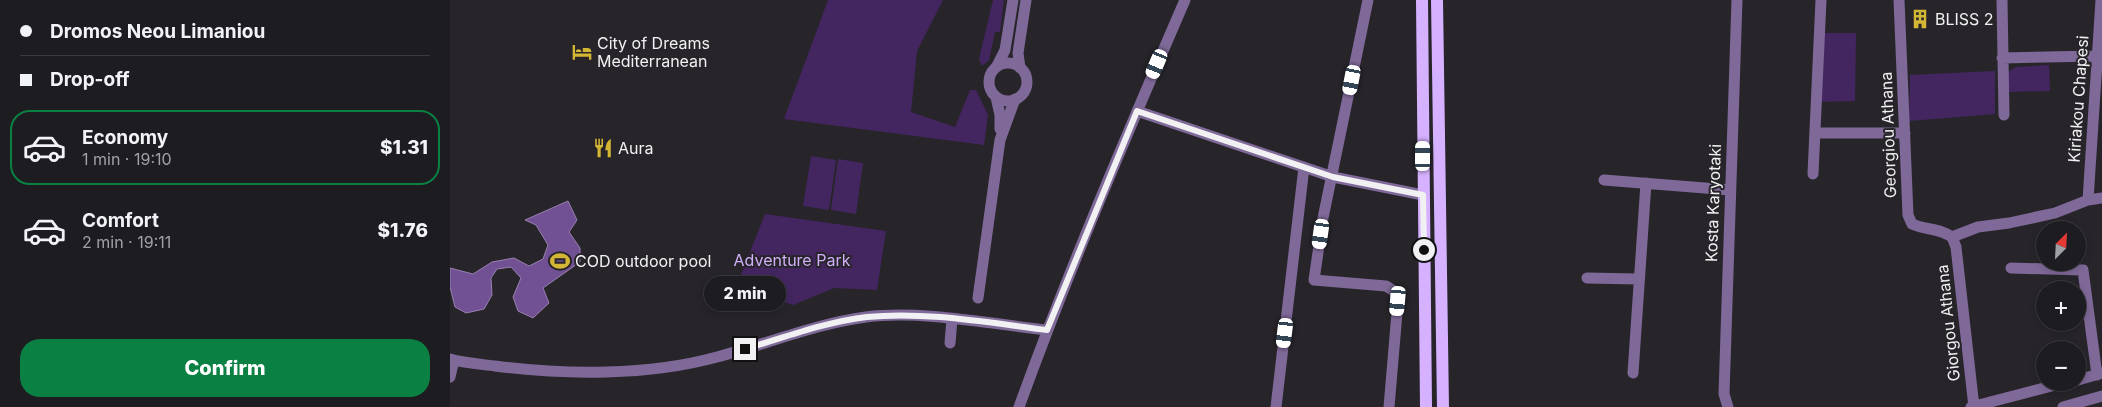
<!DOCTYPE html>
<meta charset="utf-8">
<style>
body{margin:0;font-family:Inter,sans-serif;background:#2a292d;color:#f1f3f6;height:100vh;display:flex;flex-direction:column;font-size:19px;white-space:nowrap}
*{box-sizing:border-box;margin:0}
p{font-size:16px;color:#a0a1a5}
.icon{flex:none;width:28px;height:28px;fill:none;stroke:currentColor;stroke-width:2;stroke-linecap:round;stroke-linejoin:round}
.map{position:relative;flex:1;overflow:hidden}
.side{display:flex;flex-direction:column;background:#1d1c20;width:450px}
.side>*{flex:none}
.banner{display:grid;align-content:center;height:110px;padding:0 20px;background:#1d1c20}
.needle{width:32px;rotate:24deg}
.buttons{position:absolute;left:1586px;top:221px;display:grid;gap:10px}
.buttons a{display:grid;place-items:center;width:50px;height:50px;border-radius:50%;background:#1d1c20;box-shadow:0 2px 8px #0003,0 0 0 1px #3b3a3e;font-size:25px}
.end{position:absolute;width:22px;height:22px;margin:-11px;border:6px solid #f1f0f3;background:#111;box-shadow:0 0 0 2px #111}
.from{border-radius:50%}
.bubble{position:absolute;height:35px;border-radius:18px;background:#1d1c20;box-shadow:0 2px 8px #0003,0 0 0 1px #3b3a3e;font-size:16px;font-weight:800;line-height:35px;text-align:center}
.car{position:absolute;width:15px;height:30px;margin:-15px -8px;border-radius:6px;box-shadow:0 0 4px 1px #0007;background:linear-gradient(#fff 24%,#345 0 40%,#fff 0 76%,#345 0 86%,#fff 0)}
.banner b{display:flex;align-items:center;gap:18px;height:48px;font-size:19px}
.banner b+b{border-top:1px solid #3b3a3e}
.banner i{width:12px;height:12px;background:#f1f3f6}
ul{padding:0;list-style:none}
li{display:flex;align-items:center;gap:15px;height:75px;margin:0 10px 8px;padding:0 10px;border:2px solid transparent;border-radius:20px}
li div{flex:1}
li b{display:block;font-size:19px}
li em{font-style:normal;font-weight:800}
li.selected{border-color:#0b8043}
li>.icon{width:45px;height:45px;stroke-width:1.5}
.primary-button{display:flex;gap:10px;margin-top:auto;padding:10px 20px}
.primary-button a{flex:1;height:58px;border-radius:20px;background:#0b8043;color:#fff;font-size:20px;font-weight:800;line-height:58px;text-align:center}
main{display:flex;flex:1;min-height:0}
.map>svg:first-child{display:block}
</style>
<main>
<section class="side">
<div class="banner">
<b><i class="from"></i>Dromos Neou Limaniou</b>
<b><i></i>Drop-off</b>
</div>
<ul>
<li class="selected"><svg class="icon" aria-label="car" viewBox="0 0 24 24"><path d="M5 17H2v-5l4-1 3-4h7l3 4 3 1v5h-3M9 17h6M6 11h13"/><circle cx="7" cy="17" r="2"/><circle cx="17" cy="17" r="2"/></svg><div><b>Economy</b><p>1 min · 19:10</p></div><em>$1.31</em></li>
<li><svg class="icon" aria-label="car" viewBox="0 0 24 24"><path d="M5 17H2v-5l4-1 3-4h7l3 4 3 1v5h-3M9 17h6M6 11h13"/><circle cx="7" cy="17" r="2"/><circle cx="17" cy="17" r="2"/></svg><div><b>Comfort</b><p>2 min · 19:11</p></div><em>$1.76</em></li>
</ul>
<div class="primary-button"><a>Confirm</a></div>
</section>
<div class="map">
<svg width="1652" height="407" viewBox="0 0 1652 407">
<rect width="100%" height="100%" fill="#27252a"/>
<!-- green -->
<path fill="#432660" d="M378,0H493L467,51L461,112L505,127L520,90H526L538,115L534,145L334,119Z
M543,0H554L550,32H545L539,60L532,66L529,59Z
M1369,33H1406L1405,101L1368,102Z
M1599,65L1600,91L1557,92L1558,72L1566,67Z
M1545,71V114L1459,121L1460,75Z
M361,156L386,160L379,210L353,206Z
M388,159L413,163L406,214L381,210Z
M315,214L436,231L427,290L384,288L343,305L295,289L291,275Z"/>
<!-- water -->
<path fill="#715193" stroke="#9781b0" d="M118,201L127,220L119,232L130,248V262L93,288L99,303L83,318L68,311L63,297L71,278L61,267L47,269L41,278L42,295L34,309L16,313L5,307L0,287V268L23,274L42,262L64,258L79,266L93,259L98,245L86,225L75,220Z"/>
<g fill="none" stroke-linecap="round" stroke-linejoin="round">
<!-- minor -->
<path stroke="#7f6998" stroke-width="11" d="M918,0L873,218L864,280L936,286L944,291L948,301L939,407
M1449,0L1458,215L1462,224C1475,230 1490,228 1502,237
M1552,0L1554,115
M1552,58L1647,56
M539 82a19 19 0 1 1 38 0a19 19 0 1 1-38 0Z
M547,66L555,50L563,0
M570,68L568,53L576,0
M546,97L550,115V129
M687,111L883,177L973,195
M1365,133H1455
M1363,174L1371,0
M1154,180L1280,190
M1638,200L1651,0
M1502,237L1506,247L1524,407
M1502,237L1528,227L1559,223L1605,213L1638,200L1652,198
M1561,268L1633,270L1647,375
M1137,278L1189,279
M528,298L550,140L565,99
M500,343L502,319
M0,359C14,363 30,364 45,366C115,375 198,376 267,357C317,344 364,324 416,317C472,310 541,324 597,330
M1183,373L1196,183
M0,377L4,360
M1628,380L1652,373
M569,407C619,269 677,134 735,0
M826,407L854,167
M1278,407L1274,394L1287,0
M1521,407L1617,382
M1613,407L1652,396"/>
<!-- major -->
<path stroke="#d5b1ff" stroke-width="12" d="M972,0L976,407
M987,0L993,407"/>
</g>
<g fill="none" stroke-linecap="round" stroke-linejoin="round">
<!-- route -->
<path stroke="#f1f0f3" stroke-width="6" d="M295,349C336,337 375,322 417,317C475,311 540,323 597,330L687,111L883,177L973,195L974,250"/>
</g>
<!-- icons -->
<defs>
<symbol id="building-bare" viewBox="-9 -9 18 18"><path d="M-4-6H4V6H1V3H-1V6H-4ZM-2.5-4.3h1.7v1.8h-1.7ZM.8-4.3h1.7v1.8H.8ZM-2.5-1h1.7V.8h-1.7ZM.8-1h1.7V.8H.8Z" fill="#d4b635" stroke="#27252a" stroke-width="2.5" paint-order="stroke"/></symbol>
<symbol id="hotel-bare" viewBox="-9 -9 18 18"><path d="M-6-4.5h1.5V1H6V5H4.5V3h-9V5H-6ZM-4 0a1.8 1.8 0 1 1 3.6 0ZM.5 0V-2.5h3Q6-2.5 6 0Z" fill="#d4b635" stroke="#27252a" stroke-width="2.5" paint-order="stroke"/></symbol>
<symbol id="restaurant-bare" viewBox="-9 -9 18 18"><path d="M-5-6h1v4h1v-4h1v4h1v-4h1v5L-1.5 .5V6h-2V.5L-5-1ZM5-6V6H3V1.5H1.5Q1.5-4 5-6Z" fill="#d4b635" stroke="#27252a" stroke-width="2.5" paint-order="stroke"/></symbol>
<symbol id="stadium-bare" viewBox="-9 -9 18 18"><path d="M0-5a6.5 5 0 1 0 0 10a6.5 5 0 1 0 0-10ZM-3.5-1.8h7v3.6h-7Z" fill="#d4b635" stroke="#27252a" stroke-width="2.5" paint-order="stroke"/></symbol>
</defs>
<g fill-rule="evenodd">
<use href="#building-bare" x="1456" y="5" width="28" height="28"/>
<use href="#hotel-bare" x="118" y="38" width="28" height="28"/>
<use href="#restaurant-bare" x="139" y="134" width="28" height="28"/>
<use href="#stadium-bare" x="96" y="247" width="28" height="28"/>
</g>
<g text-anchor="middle" stroke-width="4" stroke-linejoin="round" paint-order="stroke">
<!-- poi labels -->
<g font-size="16" fill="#f1f0f3" stroke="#27252a" text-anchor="start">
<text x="1485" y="25">BLISS 2</text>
<text x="147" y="49">City of Dreams<tspan x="147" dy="18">Mediterranean</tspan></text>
<text x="168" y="154">Aura</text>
<text x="125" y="267">COD outdoor pool</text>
</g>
<!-- street labels -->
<g font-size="16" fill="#f1f0f3" stroke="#27252a">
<text transform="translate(1628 99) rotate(-86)" y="6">Kiriakou Chapesi</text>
<text transform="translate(1438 135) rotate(-92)" y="6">Georgiou Athana</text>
<text transform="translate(1263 203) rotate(-88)" y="6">Kosta Karyotaki</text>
<text transform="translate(1498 323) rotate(-96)" y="6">Giorgou Athana</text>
</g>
<!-- park labels -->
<g font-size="16" fill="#d1aef9" stroke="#27252a">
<text x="342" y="266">Adventure Park</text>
</g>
</g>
</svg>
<div class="buttons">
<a><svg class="needle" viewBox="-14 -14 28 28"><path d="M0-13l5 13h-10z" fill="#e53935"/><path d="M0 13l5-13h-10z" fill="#a0a1a5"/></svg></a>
<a>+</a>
<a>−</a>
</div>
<i class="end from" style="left:974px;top:250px"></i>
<i class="end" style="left:295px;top:349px"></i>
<div class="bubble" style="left:254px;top:276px;width:82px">2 min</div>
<i class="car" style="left:707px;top:64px;rotate:203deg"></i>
<i class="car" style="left:902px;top:80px;rotate:191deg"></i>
<i class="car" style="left:973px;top:156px;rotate:0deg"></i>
<i class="car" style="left:871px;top:234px;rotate:188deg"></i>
<i class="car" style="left:948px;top:301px;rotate:185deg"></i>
<i class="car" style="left:835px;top:333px;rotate:187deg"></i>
</div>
</main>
